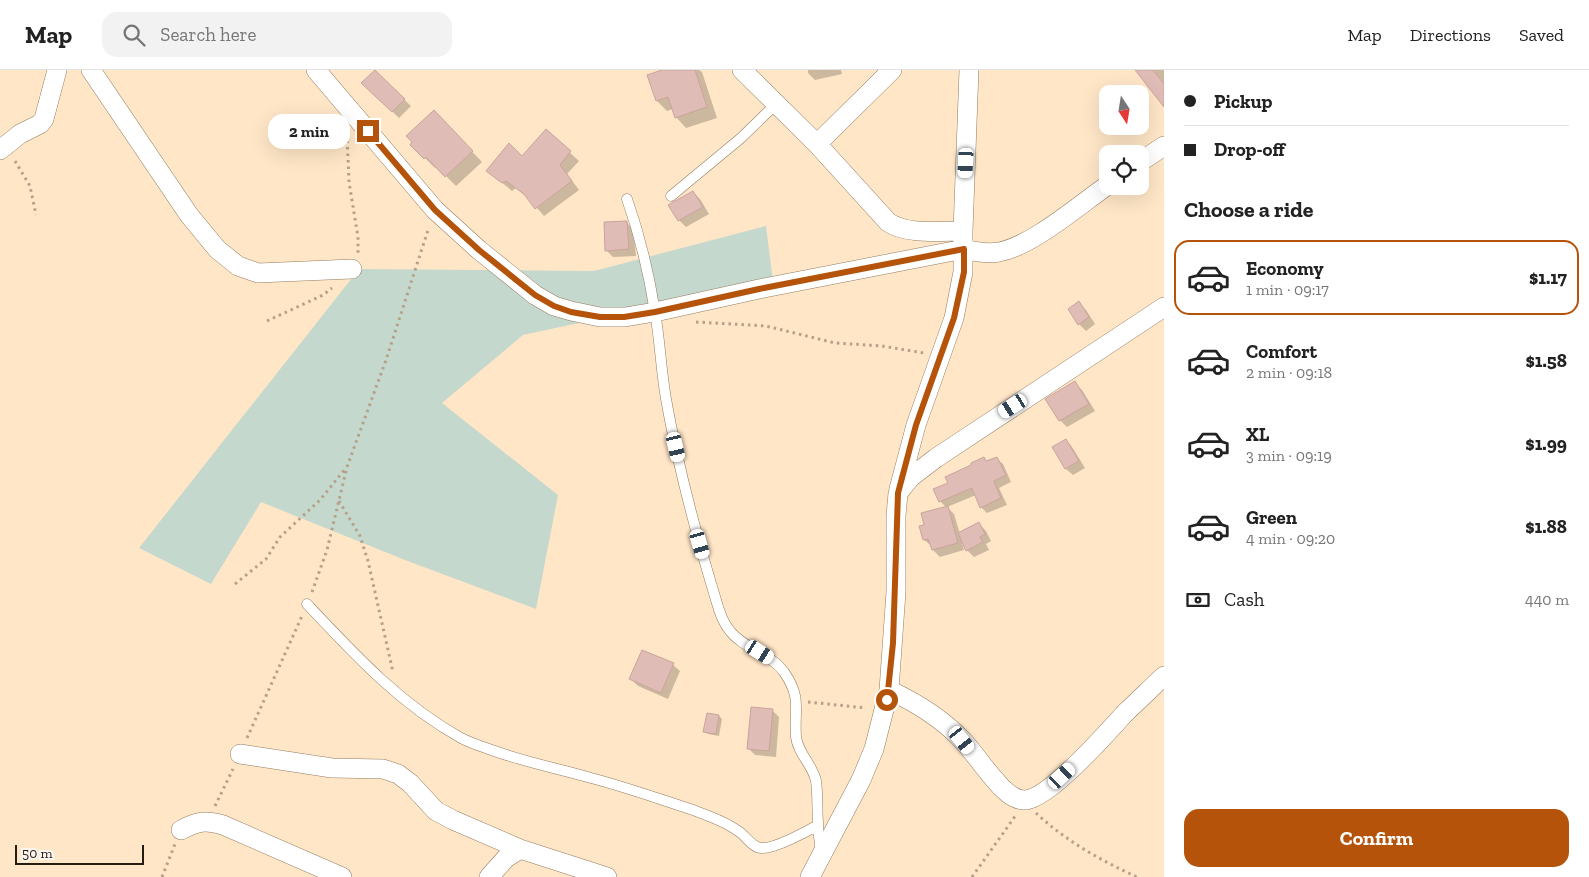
<!DOCTYPE html>
<meta charset="utf-8">
<style>
body{margin:0;font-family:"Zilla Slab",serif;background:#f2f2f2;color:#222;height:100vh;display:flex;flex-direction:column;font-size:19px;white-space:nowrap}
*{box-sizing:border-box;margin:0}
p{font-size:16px;color:#767676}
.icon{flex:none;width:28px;height:28px;fill:none;stroke:currentColor;stroke-width:2;stroke-linecap:round;stroke-linejoin:round}
.map{position:relative;flex:1;overflow:hidden}
.drawer{display:flex;flex-direction:column;background:#fff;width:425px}
.drawer>*{flex:none}
.guide{display:grid;align-content:center;height:110px;padding:0 20px;background:#fff}
.needle{width:32px;rotate:168deg}
.controls{position:absolute;left:1099px;top:15px;display:grid;gap:10px}
.controls a{display:grid;place-items:center;width:50px;height:50px;border-radius:10px;background:#fff;box-shadow:0 5px 20px #0002;font-size:25px}
.scale{position:absolute;left:15px;bottom:12px;width:129px;box-sizing:border-box;padding-left:5px;border:2px solid #261d12;border-top:0;font-size:14px;line-height:18px;white-space:nowrap;color:#261d12;-webkit-text-stroke:4px #fbf6f0;paint-order:stroke}
.end{position:absolute;width:22px;height:22px;margin:-11px;border:6px solid #b45309;background:#fff;box-shadow:0 0 0 2px #fff}
.from{border-radius:50%}
.bubble{position:absolute;height:35px;border-radius:15px;background:#fff;box-shadow:0 5px 20px #0002;font-size:16px;font-weight:800;line-height:35px;text-align:center}
.car{position:absolute;width:15px;height:30px;margin:-15px -8px;border-radius:6px;box-shadow:0 0 4px 1px #0007;background:linear-gradient(#fff 24%,#345 0 40%,#fff 0 76%,#345 0 86%,#fff 0)}
.guide b{display:flex;align-items:center;gap:18px;height:48px;font-size:19px}
.guide b+b{border-top:1px solid #e0e0e0}
.guide i{width:12px;height:12px;background:#222}
ul{padding:0;list-style:none}
li{display:flex;align-items:center;gap:15px;height:75px;margin:0 10px 8px;padding:0 10px;border:2px solid transparent;border-radius:15px}
li div{flex:1}
li b{display:block;font-size:19px}
li em{font-style:normal;font-weight:800}
li.on{border-color:#b45309}
li>.icon{width:45px;height:45px;stroke-width:1.5}
h2{padding:0 20px;font-size:22px;line-height:60px}
.pay{display:flex;align-items:center;gap:12px;height:55px;padding:0 20px;font-size:19px}
.pay p{margin-inline-start:auto}
.primary-button{display:flex;gap:10px;margin-top:auto;padding:10px 20px}
.primary-button a{flex:1;height:58px;border-radius:15px;background:#b45309;color:#fff;font-size:20px;font-weight:800;line-height:58px;text-align:center}
header{display:flex;align-items:center;gap:30px;box-sizing:border-box;height:70px;padding:0 25px;background:#fff;border-bottom:1px solid #e0e0e0}
header strong{font-size:24px}
nav{display:flex;gap:28px;margin-inline-start:auto;font-size:18px}
.search{width:350px;height:45px;background:#f2f2f2;display:flex;align-items:center;gap:12px;box-sizing:border-box;padding:0 18px;border-radius:15px;color:#767676;font-size:19px}
main{display:flex;flex:1;min-height:0}
.map>svg:first-child{display:block}
</style>
<header>
<strong>Map</strong>
<div class="search"><svg class="icon" aria-label="search" viewBox="0 0 24 24"><circle cx="10" cy="10" r="6"/><path d="M15 15l6 6"/></svg>Search here</div>
<nav><a>Map</a><a>Directions</a><a>Saved</a></nav>
</header>
<main>
<div class="map">
<svg width="1164" height="807" viewBox="0 0 1164 807">
<rect width="100%" height="100%" fill="#ffe6c7"/>
<!-- green -->
<path fill="#c5d8cd" d="M766,156L773,211L523,265L442,333L558,425L536,539L405,490L261,432L211,514L139,478L359,199L594,201Z"/>
<!-- shadow -->
<path fill="#0003" d="M666,0H699L702,2L717,48L686,58L676,47L673,39L667,41L657,31Z
M808,0H841L842,4L815,10L808,3Z
M1138,0H1164V24Z
M375,2L411,36L399,48L363,13Z
M444,52L482,92L456,116L437,97L435,98L412,75Z
M546,61L579,91L567,104L579,120L544,146L529,129L516,118L512,121L488,101L522,87Z
M693,122L700,129L709,144L686,157L679,150Z
M626,152L633,159L636,186L613,187L606,180Z
M1079,233L1086,240L1095,254L1086,261L1079,254Z
M1075,313L1082,320L1095,341L1067,357L1060,350Z
M1066,370L1072,377L1085,398L1073,405L1066,399Z
M996,388L1003,394L1011,412L999,418L1007,435L987,443L981,437L976,425L947,437L954,444L960,464L979,454L986,461L991,471L986,474L989,480L974,487L967,480L963,472L962,473L964,480L940,487L933,480L932,476L924,470L926,456L946,437L940,431L987,392Z
M673,595L680,601L668,629L638,616L631,609Z
M772,640L779,647L776,687L755,685L748,678Z
M719,646L722,649L719,666L708,664L704,661Z"/>
<!-- building -->
<path fill="#e0bcb6" stroke="#cba39c" d="M375,0L405,29L392,42L361,13Z
M662,0H695L707,37L675,48L668,27L656,31L647,5Z
M1135,0H1153L1164,14V37Z
M434,40L473,81L445,107L426,87L424,89L410,75L412,72L406,66Z
M546,59L571,81L560,95L572,111L535,139L524,124L506,111L502,113L486,101L509,73L522,86Z
M693,121L703,137L678,151L668,135Z
M627,151L629,179L605,181L604,152Z
M1079,231L1089,247L1078,255L1068,239Z
M1075,311L1089,334L1059,351L1045,329Z
M1066,369L1079,391L1065,399L1052,377Z
M984,387L986,391L997,387L1006,405L994,411L1001,428L980,438L972,418L939,432L933,419L948,413L945,407L971,395V393Z
M948,436L958,473L932,480L928,469L923,470L919,456L924,455L921,443Z
M979,452L985,464L980,467L983,472L966,481L958,463Z
M642,580L674,593L661,623L629,609Z
M751,637L773,639L769,681L747,679Z
M707,643L719,645L716,664L703,662Z"/>
<g fill="none" stroke-linecap="round" stroke-linejoin="round">
<defs>
<path id="lane" d="M671,126L741,68L776,34
M627,129C640,166 649,204 655,242C660,271 661,300 666,329C678,397 696,464 716,530C719,541 723,553 730,561C744,579 770,583 784,602C802,628 794,639 796,667C798,684 813,695 816,711C818,725 817,739 818,753C818,763 820,773 821,783
M307,534C354,584 400,634 461,668C469,672 477,675 486,678C520,691 556,698 591,708C626,717 659,729 693,740C709,746 726,752 741,763C747,768 753,778 762,778C774,779 806,762 818,755"/>
<path id="street" d="M91,0L189,145L217,179L238,196L258,203L352,199
M316,0L435,140L479,180L535,225L554,236L571,241L600,247H625L655,242L759,219L964,179C976,182 986,184 999,182C1032,176 1079,135 1108,115
M742,0L817,74L888,152C906,165 941,161 963,161
M817,74L892,0
M0,80L20,64L40,54L44,49L57,0
M1140,92L1164,76
M899,419L916,355L954,248L963,202V161L969,0
M889,620C917,633 943,649 964,672C975,684 984,698 995,710C1001,718 1014,731 1026,730C1050,727 1107,663 1125,643C1138,631 1151,618 1164,606
M240,684L332,698L383,699L398,704L410,713L436,741L453,750L520,779L607,807
M181,760C198,751 205,750 223,755L342,807
M489,807L506,788L520,779
M810,807L861,710L874,679L889,620L896,522V446L898,423L911,407L936,388L1164,237"/>
</defs>
<!-- lane casing -->
<use href="#lane" stroke="#927c60" stroke-width="11"/>
<!-- street casing -->
<use href="#street" stroke="#927c60" stroke-width="20"/>
<!-- path -->
<path stroke="#b5a189" stroke-width="3" stroke-dasharray="2.5 4" stroke-linecap="butt" d="M347,64L349,112L358,167V184
M15,91L30,116L36,145
M267,251L323,225L332,218
M696,252L766,256L835,273L882,276L924,283
M339,431L360,466L368,491L393,602
M235,514L266,489L280,467L320,430L345,399
M312,522L327,480L347,397L386,290L429,157
M808,632L866,638
M247,668L302,546
M215,736L233,699
M1036,743C1066,771 1100,790 1137,807
M162,807L175,774
M972,807L1016,745"/>
<!-- lane -->
<use href="#lane" stroke="#fff" stroke-width="10"/>
<!-- street -->
<use href="#street" stroke="#fff" stroke-width="19"/>
</g>
<g fill="none" stroke-linecap="round" stroke-linejoin="round">
<!-- route -->
<path stroke="#b45309" stroke-width="6" d="M368,61L435,140L479,180L535,225L554,236L571,242L600,247H624L655,242L759,219L964,179V202L954,248L916,355L898,423L893,573L887,630"/>
</g>
</svg>
<div class="controls">
<a><svg class="needle" viewBox="-14 -14 28 28"><path d="M0-13l5 13h-10z" fill="#e53935"/><path d="M0 13l5-13h-10z" fill="#767676"/></svg></a>
<a><svg class="icon" aria-label="locate" viewBox="0 0 24 24"><circle cx="12" cy="12" r="6"/><path d="M12 2v4M12 18v4M2 12h4M18 12h4"/></svg></a>
</div>
<div class="scale">50 m</div>
<i class="end from" style="left:887px;top:630px"></i>
<i class="end" style="left:368px;top:61px"></i>
<div class="bubble" style="left:268px;top:44px;width:82px">2 min</div>
<i class="car" style="left:966px;top:93px;rotate:183deg"></i>
<i class="car" style="left:1013px;top:336px;rotate:237deg"></i>
<i class="car" style="left:676px;top:377px;rotate:167deg"></i>
<i class="car" style="left:700px;top:474px;rotate:164deg"></i>
<i class="car" style="left:760px;top:582px;rotate:122deg"></i>
<i class="car" style="left:962px;top:670px;rotate:141deg"></i>
<i class="car" style="left:1062px;top:706px;rotate:47deg"></i>
</div>
<section class="drawer">
<div class="guide">
<b><i class="from"></i>Pickup</b>
<b><i></i>Drop-off</b>
</div>
<h2>Choose a ride</h2>
<ul>
<li class="on"><svg class="icon" aria-label="car" viewBox="0 0 24 24"><path d="M5 17H2v-5l4-1 3-4h7l3 4 3 1v5h-3M9 17h6M6 11h13"/><circle cx="7" cy="17" r="2"/><circle cx="17" cy="17" r="2"/></svg><div><b>Economy</b><p>1 min · 09:17</p></div><em>$1.17</em></li>
<li><svg class="icon" aria-label="car" viewBox="0 0 24 24"><path d="M5 17H2v-5l4-1 3-4h7l3 4 3 1v5h-3M9 17h6M6 11h13"/><circle cx="7" cy="17" r="2"/><circle cx="17" cy="17" r="2"/></svg><div><b>Comfort</b><p>2 min · 09:18</p></div><em>$1.58</em></li>
<li><svg class="icon" aria-label="car" viewBox="0 0 24 24"><path d="M5 17H2v-5l4-1 3-4h7l3 4 3 1v5h-3M9 17h6M6 11h13"/><circle cx="7" cy="17" r="2"/><circle cx="17" cy="17" r="2"/></svg><div><b>XL</b><p>3 min · 09:19</p></div><em>$1.99</em></li>
<li><svg class="icon" aria-label="car" viewBox="0 0 24 24"><path d="M5 17H2v-5l4-1 3-4h7l3 4 3 1v5h-3M9 17h6M6 11h13"/><circle cx="7" cy="17" r="2"/><circle cx="17" cy="17" r="2"/></svg><div><b>Green</b><p>4 min · 09:20</p></div><em>$1.88</em></li>
</ul>
<div class="pay"><svg class="icon" aria-label="cash" viewBox="0 0 24 24"><path d="M3 7h18v10H3z"/><circle cx="12" cy="12" r="2"/></svg>Cash<p>440 m</p></div>
<div class="primary-button"><a>Confirm</a></div>
</section>
</main>
